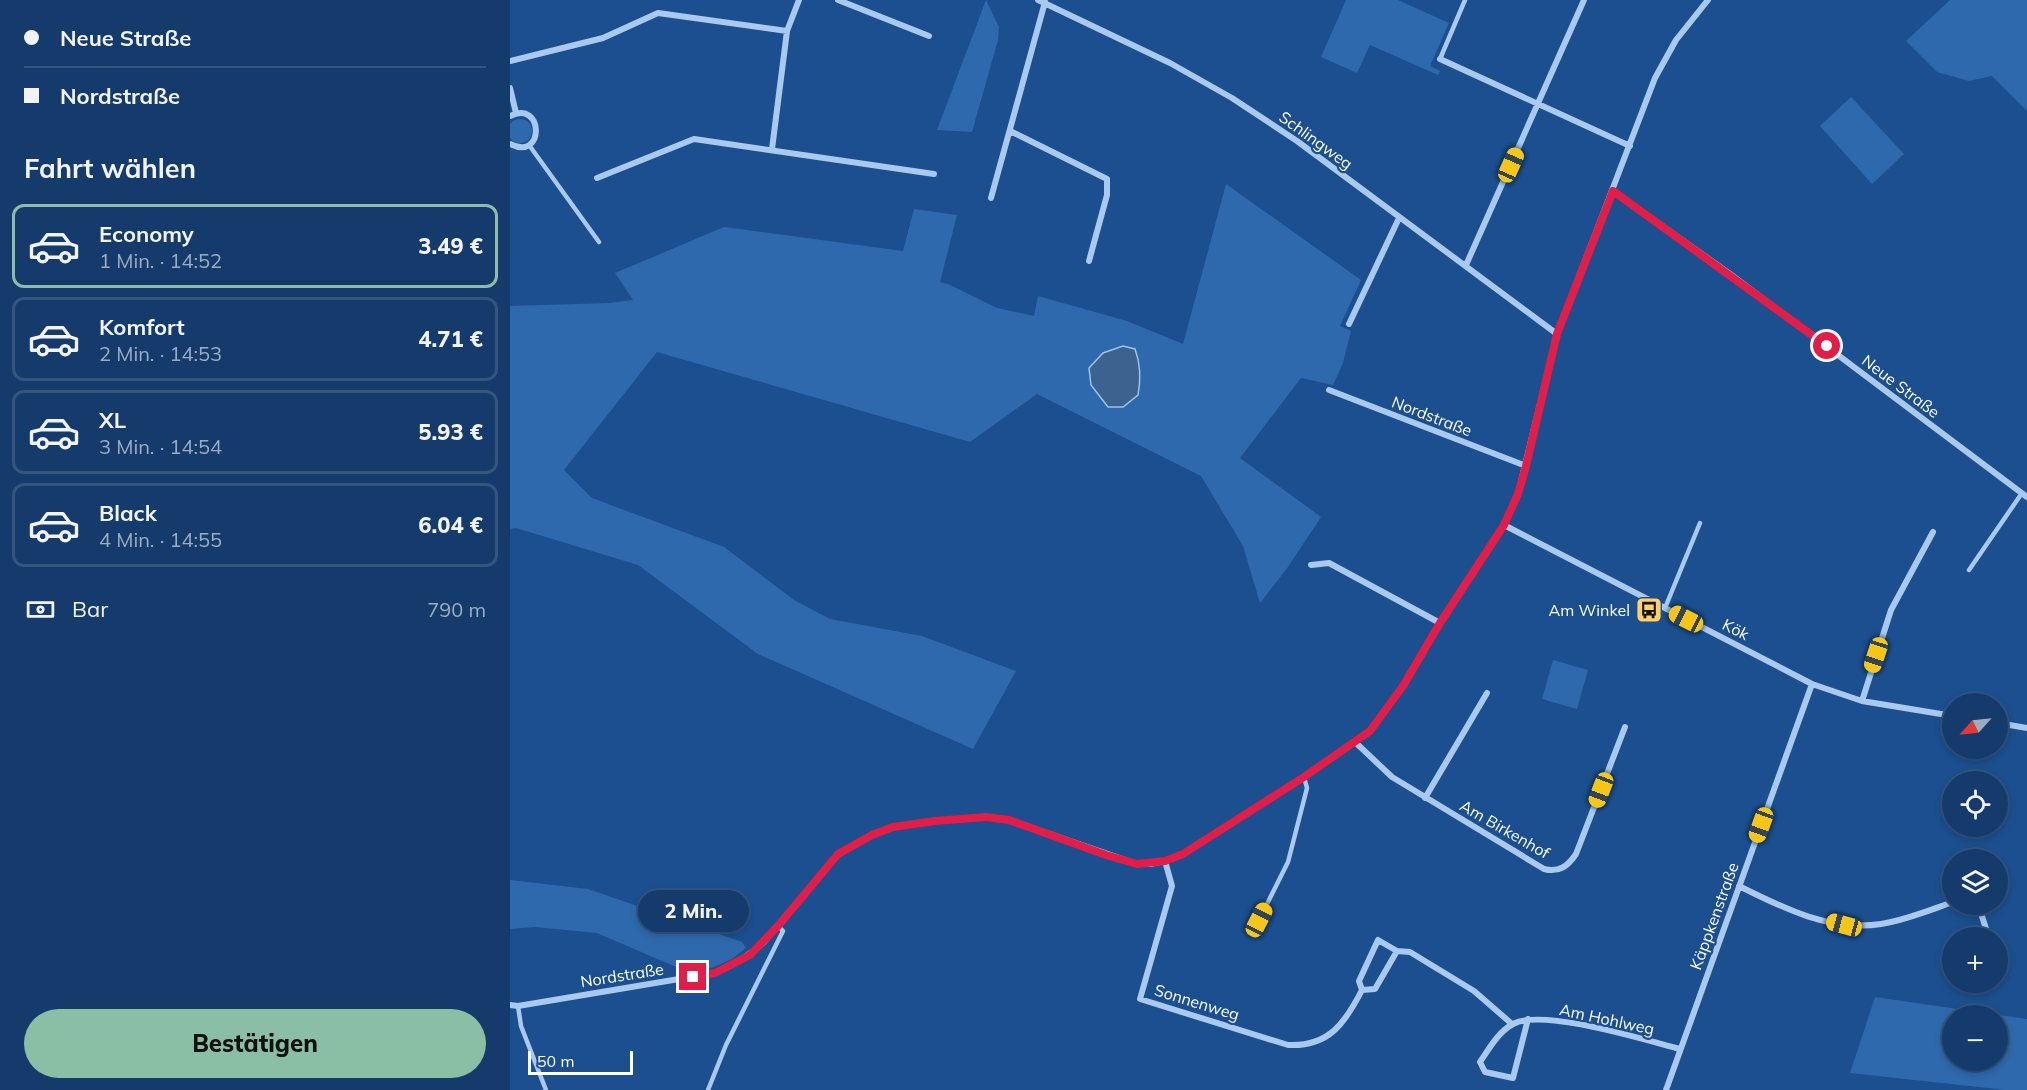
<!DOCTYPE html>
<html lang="de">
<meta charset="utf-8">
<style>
body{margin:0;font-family:Mulish,sans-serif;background:#214673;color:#f1f3f6;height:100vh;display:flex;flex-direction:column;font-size:22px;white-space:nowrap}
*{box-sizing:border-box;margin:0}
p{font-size:20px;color:#9dadc1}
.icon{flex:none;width:33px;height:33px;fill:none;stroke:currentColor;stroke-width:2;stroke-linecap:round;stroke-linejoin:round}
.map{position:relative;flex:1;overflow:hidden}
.drawer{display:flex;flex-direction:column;background:#143b6b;width:510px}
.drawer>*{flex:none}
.hud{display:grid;align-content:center;height:132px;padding:0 24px;background:#143b6b}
.needle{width:39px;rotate:243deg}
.controls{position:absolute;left:1432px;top:693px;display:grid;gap:12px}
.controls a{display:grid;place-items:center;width:66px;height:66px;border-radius:50%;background:#143b6b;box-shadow:0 3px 9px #0003,0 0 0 2px #33557e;font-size:30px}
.scale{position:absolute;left:18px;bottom:15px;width:105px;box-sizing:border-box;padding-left:6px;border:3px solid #fff;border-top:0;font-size:16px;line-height:21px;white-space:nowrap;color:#fff;-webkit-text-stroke:4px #1b4f8f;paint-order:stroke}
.end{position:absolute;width:27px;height:27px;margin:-14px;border:8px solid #e11d48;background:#fff;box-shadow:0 0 0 3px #fff}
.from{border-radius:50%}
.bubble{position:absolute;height:42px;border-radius:21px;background:#143b6b;box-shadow:0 3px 9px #0003,0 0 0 2px #33557e;font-size:20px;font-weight:800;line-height:42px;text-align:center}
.car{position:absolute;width:18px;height:36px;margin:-18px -9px;border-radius:8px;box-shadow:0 0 4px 2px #0007;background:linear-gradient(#f5c518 24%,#345 0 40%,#f5c518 0 76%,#345 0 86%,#f5c518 0)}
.hud b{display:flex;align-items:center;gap:21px;height:57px;font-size:22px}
.hud b+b{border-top:2px solid #33557e}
.hud i{width:15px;height:15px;background:#f1f3f6}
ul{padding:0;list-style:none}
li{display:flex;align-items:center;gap:18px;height:84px;margin:0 12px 9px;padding:0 12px;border:3px solid #33557e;border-radius:12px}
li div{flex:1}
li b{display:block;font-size:22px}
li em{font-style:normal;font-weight:800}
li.current{border-color:#8abfa5}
li>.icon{width:54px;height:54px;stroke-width:1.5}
h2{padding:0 24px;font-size:27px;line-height:72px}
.pay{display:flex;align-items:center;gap:15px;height:66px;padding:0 24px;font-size:22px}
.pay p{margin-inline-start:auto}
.cta{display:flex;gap:12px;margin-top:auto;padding:12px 24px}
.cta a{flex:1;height:69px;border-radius:36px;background:#8abfa5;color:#111;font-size:24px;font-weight:800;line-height:69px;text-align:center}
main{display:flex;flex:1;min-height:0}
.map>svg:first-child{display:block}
</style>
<main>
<section class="drawer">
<div class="hud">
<b><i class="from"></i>Neue Straße</b>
<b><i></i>Nordstraße</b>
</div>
<h2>Fahrt wählen</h2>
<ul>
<li class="current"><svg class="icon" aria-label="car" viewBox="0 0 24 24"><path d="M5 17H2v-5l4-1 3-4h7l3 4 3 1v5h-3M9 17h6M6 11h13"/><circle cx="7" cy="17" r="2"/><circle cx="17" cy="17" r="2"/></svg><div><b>Economy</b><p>1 Min. · 14:52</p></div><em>3.49 €</em></li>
<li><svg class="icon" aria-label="car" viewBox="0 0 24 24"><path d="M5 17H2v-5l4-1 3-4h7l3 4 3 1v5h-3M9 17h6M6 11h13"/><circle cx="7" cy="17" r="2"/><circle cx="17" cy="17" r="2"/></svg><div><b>Komfort</b><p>2 Min. · 14:53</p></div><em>4.71 €</em></li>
<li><svg class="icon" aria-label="car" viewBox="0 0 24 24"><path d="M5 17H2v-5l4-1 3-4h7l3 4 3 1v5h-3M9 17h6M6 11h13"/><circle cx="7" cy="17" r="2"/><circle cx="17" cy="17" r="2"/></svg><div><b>XL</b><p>3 Min. · 14:54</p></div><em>5.93 €</em></li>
<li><svg class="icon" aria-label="car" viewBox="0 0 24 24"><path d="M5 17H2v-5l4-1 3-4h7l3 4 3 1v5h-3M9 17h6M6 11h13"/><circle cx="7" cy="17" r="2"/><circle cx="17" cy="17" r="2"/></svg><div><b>Black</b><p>4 Min. · 14:55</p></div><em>6.04 €</em></li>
</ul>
<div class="pay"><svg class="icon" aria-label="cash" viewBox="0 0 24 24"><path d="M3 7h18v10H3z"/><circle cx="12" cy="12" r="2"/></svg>Bar<p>790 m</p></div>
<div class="cta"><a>Bestätigen</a></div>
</section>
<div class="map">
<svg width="1517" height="1090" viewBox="0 0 1517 1090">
<rect width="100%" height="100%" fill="#1b4f8f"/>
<!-- green -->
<path fill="#2e69ad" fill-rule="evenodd" d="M476,0L489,27L488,40L462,132L427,130Z
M836,0H888L939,23L920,66L930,71L928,75L860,45L847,73L811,57Z
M1440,0H1517V111L1482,76L1459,81L1427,72L1396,41Z
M1341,97L1394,154L1362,184L1310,126Z
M-2 131a12 12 0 1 1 24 0a12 12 0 1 1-24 0Z
M716,184L851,280L830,326L841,331L833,363L823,385L791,378L730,458L811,517L778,567L750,603L733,546L691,476L527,394L460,442L147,352L54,470L82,498L214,547L284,600L320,619L412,636L506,671L463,749L248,654L128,565L6,528L0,529V306L98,303L123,300L105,273L214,227L393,251L404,209L447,215L430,282L438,284L487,308L524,316L528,296L617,321L673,344Z
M1043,660L1078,670L1067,709L1032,699Z
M0,880L78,889L232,942L236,948L222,959L204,967L180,973L87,933L25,927L0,929Z
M1365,997L1517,1019V1090H1496L1340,1073ZM1443,1016H1488V1060H1443Z"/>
<!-- water -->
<path fill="#3c6290" stroke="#9cc4f0" stroke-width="1.5" d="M613,346L625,349C631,365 631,379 628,395L613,407H598L581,385L579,368L593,353Z"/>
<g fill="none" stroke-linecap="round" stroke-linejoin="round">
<!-- lane -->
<path stroke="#a9c9ee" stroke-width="4.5" d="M930,59L955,0
M19,145L89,242
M1459,570L1512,493
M1155,608L1190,523
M749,920L778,862L797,788L794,777
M8,1006L11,1026L36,1090
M198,1090L216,1045L273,931L268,926"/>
<!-- street -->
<path stroke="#a9c9ee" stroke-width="6" d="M328,0L419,36
M528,0L660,63L722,98L787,141L1047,334
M930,59L1120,146
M0,61L93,38L148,13L277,31
M0,88L6,113
M0,116C34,99 35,162 0,144
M500,131L597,179V195L579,261
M262,149L277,31L289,0
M87,178L184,139L424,174
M1103,191L1220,274L1517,497
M481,198L535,2
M956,265L1074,0
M839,324L889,218
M819,390L1016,466
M994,525L1302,684L1352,701L1443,716
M801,565L819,563L930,623
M1352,701L1381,610L1423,532
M1488,723L1517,728
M845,742L882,777L1034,869C1049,873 1058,866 1066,854L1115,727
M915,798L977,693
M655,861L662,886L630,999L778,1045C819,1047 835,1023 852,990L865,989L887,951L868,940L849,981L852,990
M1229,886C1273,908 1320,932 1371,924C1396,920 1420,910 1443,902
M1468,904L1479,938
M887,951L900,952L964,991L1002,1024
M0,1005L8,1006L205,973C224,965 239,956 254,942L328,854L362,835L383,827L425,821L476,817L499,820L627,864H640L655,861L673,854L693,841L794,777L860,731L893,686L930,623L994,525L1008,494L1047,334L1145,78L1166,40L1198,0
M1018,1019L1003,1078L975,1072L970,1062C979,1049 988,1032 1003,1024C1033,1008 1135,1040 1170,1049
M1156,1090L1302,684"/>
</g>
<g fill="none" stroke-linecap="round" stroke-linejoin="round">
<!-- route -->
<path stroke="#e11d48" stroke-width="8" d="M183,977L205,973L240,955L268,926L328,854L362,835L383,827L425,821L476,817L499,820L596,855L627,864L655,861L673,854L794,777L860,731L893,686L930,623L994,525L1008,494L1016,466L1047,334L1103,191L1317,346"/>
</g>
<!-- icons -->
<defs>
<symbol id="bus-square" viewBox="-11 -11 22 22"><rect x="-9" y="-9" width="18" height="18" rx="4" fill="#ffd166" stroke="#1b4f8f"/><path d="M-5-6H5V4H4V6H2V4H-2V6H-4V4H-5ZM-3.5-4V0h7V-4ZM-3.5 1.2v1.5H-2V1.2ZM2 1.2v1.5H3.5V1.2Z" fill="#111"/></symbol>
</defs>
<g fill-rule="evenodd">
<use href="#bus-square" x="1124" y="595" width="30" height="30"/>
</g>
<g text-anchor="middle" stroke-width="4.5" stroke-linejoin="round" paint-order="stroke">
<!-- street labels -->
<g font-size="16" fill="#fff" stroke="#1b4f8f">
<text transform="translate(806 140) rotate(36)" y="6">Schlingweg</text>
<text transform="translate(1391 386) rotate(37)" y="6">Neue Straße</text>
<text transform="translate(922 416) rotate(21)" y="6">Nordstraße</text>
<text transform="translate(1226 629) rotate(27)" y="6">Kök</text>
<text transform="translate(995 829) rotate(30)" y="6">Am Birkenhof</text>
<text transform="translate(1204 916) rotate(-70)" y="6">Käppkenstraße</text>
<text transform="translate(112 975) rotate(-9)" y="6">Nordstraße</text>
<text transform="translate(687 1002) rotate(17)" y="6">Sonnenweg</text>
<text transform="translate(1097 1019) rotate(12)" y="6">Am Hohlweg</text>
</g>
<!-- poi labels -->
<g font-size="16" fill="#fff" stroke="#1b4f8f" text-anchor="end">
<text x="1120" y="616">Am Winkel</text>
</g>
</g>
</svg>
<div class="controls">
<a><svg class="needle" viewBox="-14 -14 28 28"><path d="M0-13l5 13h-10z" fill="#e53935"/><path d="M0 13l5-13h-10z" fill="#9dadc1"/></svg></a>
<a><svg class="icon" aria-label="locate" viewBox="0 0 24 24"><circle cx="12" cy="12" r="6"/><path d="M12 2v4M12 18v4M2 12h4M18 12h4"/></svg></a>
<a><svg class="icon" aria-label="layers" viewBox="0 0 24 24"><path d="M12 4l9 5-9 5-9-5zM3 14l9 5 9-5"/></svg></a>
<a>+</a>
<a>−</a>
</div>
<div class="scale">50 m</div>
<i class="end from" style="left:1317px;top:346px"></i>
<i class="end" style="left:183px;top:977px"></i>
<div class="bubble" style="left:128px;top:890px;width:111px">2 Min.</div>
<i class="car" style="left:1001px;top:165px;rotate:24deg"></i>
<i class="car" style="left:1176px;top:619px;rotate:297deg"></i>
<i class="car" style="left:1366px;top:655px;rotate:198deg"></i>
<i class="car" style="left:1091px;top:790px;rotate:201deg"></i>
<i class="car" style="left:1251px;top:825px;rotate:200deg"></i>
<i class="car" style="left:749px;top:920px;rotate:27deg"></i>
<i class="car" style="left:1334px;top:925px;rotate:285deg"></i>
</div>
</main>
